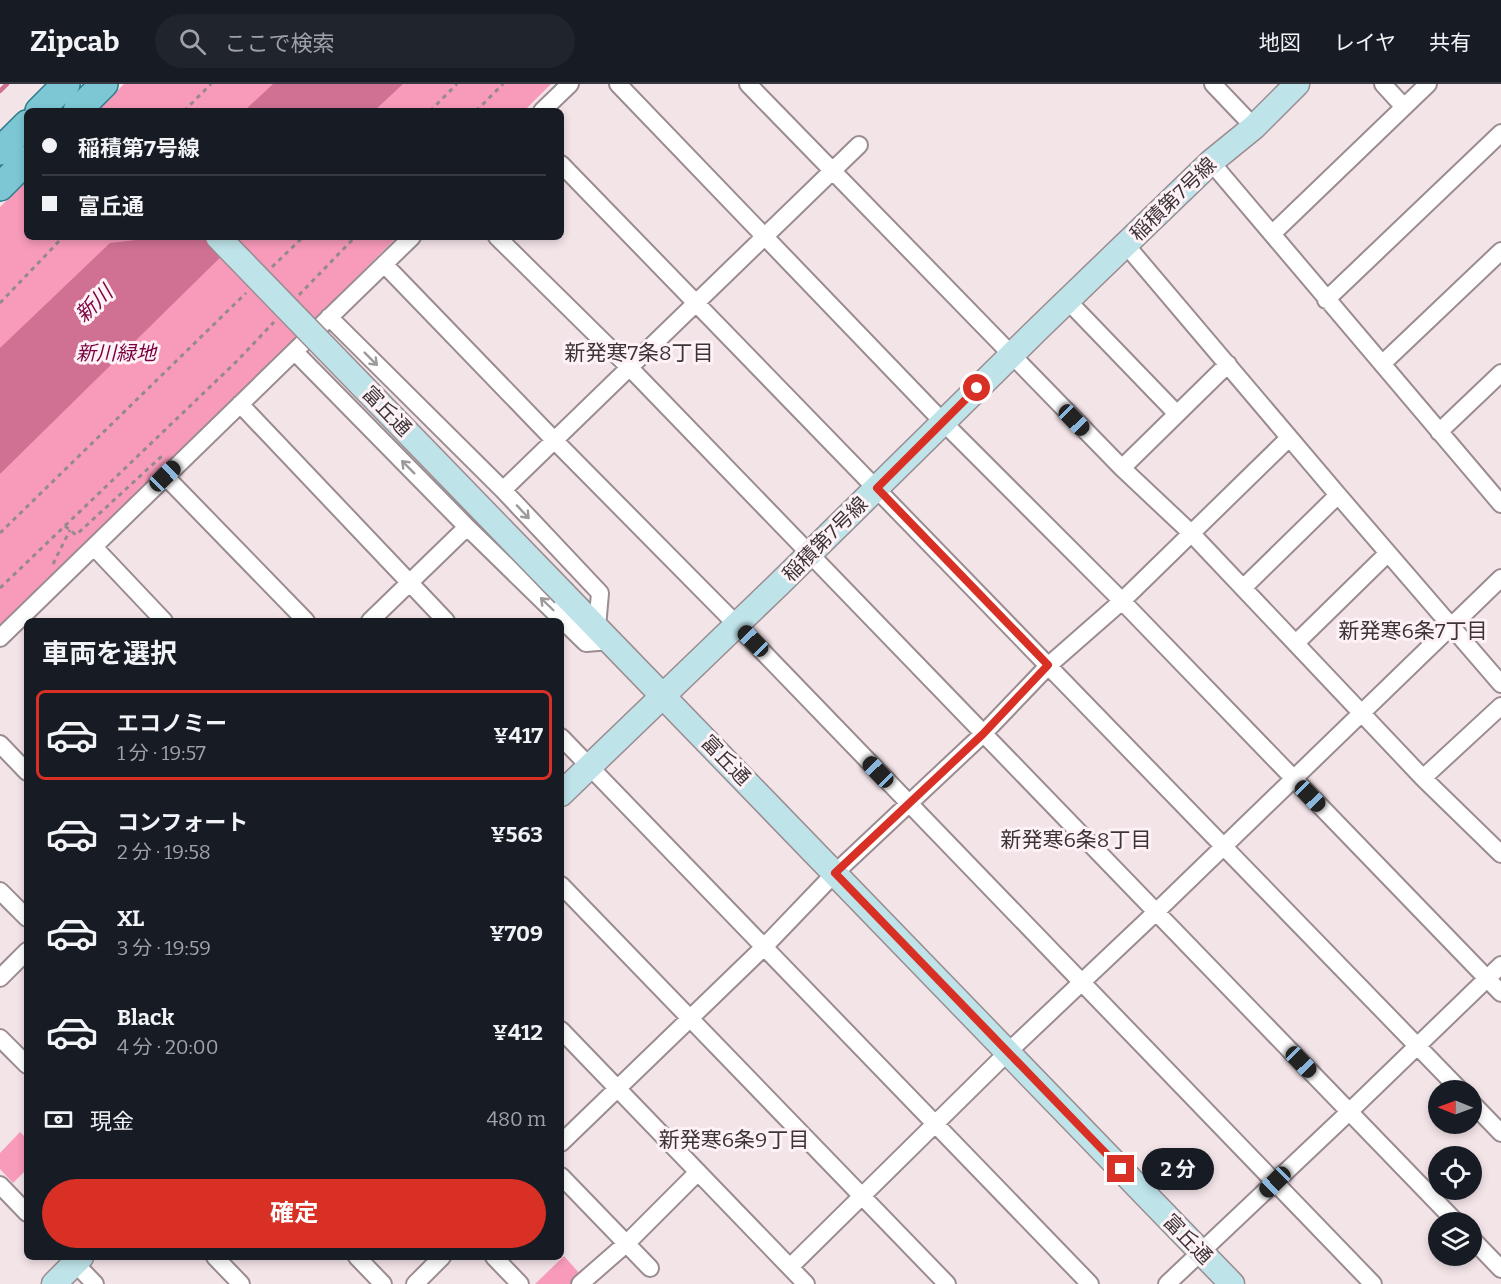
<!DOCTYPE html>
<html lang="ja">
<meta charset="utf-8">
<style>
body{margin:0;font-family:Bitter,"Noto Sans JP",serif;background:#20242c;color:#f1f3f6;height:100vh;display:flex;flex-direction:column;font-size:22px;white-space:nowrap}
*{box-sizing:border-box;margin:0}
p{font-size:20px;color:#9ea1a6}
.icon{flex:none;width:33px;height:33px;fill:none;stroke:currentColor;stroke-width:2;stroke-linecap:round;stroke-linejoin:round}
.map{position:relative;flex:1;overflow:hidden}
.drawer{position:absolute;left:24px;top:534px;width:540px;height:642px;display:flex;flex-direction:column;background:#171b24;border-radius:9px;box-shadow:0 3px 9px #0003}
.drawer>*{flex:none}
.top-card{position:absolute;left:24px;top:24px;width:540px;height:132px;border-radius:9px;box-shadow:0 3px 9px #0003;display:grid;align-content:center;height:132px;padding:0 18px;background:#171b24}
.needle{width:39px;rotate:271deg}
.fabs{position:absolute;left:1428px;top:996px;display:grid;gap:12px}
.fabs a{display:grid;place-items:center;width:54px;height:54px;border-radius:50%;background:#171b24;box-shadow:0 3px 9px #0003;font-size:30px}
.end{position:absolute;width:27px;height:27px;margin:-14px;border:8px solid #d93025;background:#fff;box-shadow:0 0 0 3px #fff}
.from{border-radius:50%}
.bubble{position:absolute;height:42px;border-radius:21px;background:#171b24;box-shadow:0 3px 9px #0003;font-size:20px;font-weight:700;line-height:42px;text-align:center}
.car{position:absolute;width:18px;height:36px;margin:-18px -9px;border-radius:8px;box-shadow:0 0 4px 2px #0007;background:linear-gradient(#222 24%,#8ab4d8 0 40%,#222 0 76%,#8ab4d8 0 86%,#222 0)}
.top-card b{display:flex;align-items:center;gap:21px;height:57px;font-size:22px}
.top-card b+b{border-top:2px solid #363941}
.top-card i{width:15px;height:15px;background:#f1f3f6}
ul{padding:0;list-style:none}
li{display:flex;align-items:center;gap:18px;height:90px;margin:0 12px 9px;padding:0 6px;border:3px solid transparent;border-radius:9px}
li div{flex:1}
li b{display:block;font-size:22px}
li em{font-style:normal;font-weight:700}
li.selected{border-color:#d93025}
li>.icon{width:54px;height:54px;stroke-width:1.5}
h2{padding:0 18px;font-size:27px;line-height:72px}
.pay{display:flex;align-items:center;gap:15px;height:66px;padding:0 18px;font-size:22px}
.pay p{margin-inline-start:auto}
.cta{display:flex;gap:12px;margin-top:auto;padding:12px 18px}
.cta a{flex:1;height:69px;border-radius:36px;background:#d93025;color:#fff;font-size:24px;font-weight:700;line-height:69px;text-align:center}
header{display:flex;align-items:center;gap:36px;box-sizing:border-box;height:84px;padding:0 30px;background:#171b24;border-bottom:2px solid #363941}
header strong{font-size:28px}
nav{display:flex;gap:33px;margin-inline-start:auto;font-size:21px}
.search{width:420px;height:54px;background:#20242c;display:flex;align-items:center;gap:15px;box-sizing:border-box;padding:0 21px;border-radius:33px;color:#9ea1a6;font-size:22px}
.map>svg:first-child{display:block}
</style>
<header>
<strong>Zipcab</strong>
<div class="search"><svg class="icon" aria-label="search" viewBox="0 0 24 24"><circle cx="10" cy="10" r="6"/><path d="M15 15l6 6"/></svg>ここで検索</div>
<nav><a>地図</a><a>レイヤ</a><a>共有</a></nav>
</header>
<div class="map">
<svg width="1501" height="1200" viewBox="0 0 1501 1200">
<rect width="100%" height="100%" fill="#f3e4e8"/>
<!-- green -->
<path fill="#f89bba" d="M124,0H551L524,27H97Z
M27,97V153H397L151,398L0,544V123Z
M20,1048L27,1055V1085L13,1099L0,1085V1069Z
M564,1172L580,1190L570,1200H535Z"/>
<!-- water -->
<path fill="#d07193" d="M273,0H403L374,27H244Z
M162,153H241L0,390V264L110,159Z"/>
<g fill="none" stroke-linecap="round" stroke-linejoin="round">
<!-- stream -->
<path stroke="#d07193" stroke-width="4.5" d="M0,7L7,0"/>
<defs>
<path id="street" d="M618,0L943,338L1122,517L1501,909
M748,0L1122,384L1191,449L1423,694L1501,770
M1213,0L1254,43
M1383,0L1404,23
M542,27L570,0
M1211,78L1501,420
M561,80L1460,1006
M1272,150L1428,0
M497,153L630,284L1456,1138
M1126,161L1338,411L1501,600
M384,180L555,357L737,541L1373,1200
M1067,216L1177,330
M1326,216L1501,49
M329,233L503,406L600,509L597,543
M295,268L467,443L586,559L610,557
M1382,280L1501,167
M240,320L446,537
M1439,348L1501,289
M1122,384L1228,280
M165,392L306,537
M503,406L859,61
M94,463L164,537
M1243,504L1338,411
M370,537L467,443
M0,554L412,153
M1296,559L1388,469
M561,653L1090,1200
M0,660L27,688
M1423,694L1501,622
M561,801L947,1200
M0,807L27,834
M0,894L27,867
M561,946L806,1200
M0,954L27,981
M1472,1019L1501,1049
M561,1059L764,863L835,789L983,650L1049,581L1122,517L1289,354
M561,1092L650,1184
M0,1101L27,1129
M1472,1155L1501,1185
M69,1173L95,1200
M215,1173L241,1200
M357,1173L383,1200
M494,1173L520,1200
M790,1183L1008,968L1156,828L1501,494
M415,1200L442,1173
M580,1200L627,1159L698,1088
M1167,1200L1349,1028L1501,881"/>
<path id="secondary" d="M564,510L1232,1200
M561,710L777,502L1042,241L1211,78L1254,43L1297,0
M54,1200L81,1173"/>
<path id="primary" d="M39,27L66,0
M77,27L104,0
M0,67L27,40
M0,103L27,76"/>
</defs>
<!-- street casing -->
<use href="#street" stroke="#9a8c90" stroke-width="20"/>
<!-- secondary casing -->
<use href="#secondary" stroke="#9a8c90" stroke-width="27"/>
<!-- primary casing -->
<use href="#primary" stroke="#2d7c8a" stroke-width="30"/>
<!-- path -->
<path stroke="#948a8d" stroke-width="3" stroke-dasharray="4.5 4.5" stroke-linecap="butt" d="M184,27L211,0
M430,27L457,0
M476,27L503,0
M272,183L303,153
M299,211L355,153
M0,219L63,153
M65,442L76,451L163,371
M0,449L246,209
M53,480L70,446
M0,504L237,277L274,238"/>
<!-- street -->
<use href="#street" stroke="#fff" stroke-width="16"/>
<!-- secondary -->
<use href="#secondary" stroke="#bee3e9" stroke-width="24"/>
<!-- primary -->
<use href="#primary" stroke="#7dc7d4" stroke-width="27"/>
<defs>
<path id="secondary-bridge" d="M218,153L564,510"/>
</defs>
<!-- secondary-bridge casing -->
<use href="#secondary-bridge" stroke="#9a8c90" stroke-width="27" stroke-linecap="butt"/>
<!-- secondary-bridge -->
<use href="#secondary-bridge" stroke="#bee3e9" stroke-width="24"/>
</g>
<!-- one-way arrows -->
<defs><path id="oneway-shaft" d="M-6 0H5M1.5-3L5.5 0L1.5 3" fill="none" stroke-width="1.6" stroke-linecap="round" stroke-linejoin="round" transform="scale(1.5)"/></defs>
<g stroke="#9d9a9b">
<use href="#oneway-shaft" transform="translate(371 275) rotate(45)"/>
<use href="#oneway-shaft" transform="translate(408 383) rotate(-135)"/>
<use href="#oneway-shaft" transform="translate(523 428) rotate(47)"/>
<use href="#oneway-shaft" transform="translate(547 520) rotate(-136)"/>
</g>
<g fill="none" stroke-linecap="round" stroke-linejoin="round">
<!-- route -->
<path stroke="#d93025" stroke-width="8" d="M977,304L877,404L1048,581L983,650L835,789L1121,1085"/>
</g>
<g text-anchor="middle" stroke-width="6" stroke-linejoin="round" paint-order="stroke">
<!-- street labels -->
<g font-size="20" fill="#3b3537" stroke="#fef2f6">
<text transform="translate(1173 115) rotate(-44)" y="7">稲積第7号線</text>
<text transform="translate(387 327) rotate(46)" y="7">富丘通</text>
<text transform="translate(825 455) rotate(-45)" y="7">稲積第7号線</text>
<text transform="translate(726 676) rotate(46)" y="7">富丘通</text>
<text transform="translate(1188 1155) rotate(46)" y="7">富丘通</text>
</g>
<!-- park labels -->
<g font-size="20" font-style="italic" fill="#7b0041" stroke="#fef2f6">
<text x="116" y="276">新川緑地</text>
</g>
<!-- water labels -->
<g font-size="21" font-style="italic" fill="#800745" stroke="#fef2f6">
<text transform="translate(94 220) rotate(-44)" y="7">新川</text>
</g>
<!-- neighbourhood labels -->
<g font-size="21" fill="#3b3537" stroke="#fef2f6">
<text x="639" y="276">新発寒7条8丁目</text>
<text x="1413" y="554">新発寒6条7丁目</text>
<text x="1076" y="763">新発寒6条8丁目</text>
<text x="734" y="1063">新発寒6条9丁目</text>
</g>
</g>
</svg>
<div class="fabs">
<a><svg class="needle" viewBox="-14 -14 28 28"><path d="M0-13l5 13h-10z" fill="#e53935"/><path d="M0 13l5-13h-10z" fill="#9ea1a6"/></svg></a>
<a><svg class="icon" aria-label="locate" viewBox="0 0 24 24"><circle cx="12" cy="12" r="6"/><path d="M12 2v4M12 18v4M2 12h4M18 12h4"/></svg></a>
<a><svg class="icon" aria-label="layers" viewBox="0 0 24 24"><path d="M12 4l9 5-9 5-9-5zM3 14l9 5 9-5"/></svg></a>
</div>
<i class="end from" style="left:977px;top:304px"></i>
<i class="end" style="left:1121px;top:1085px"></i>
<div class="bubble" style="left:1142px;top:1064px;width:72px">2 分</div>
<i class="car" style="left:1074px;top:336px;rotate:136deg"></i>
<i class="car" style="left:165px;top:392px;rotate:46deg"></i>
<i class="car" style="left:753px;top:557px;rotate:316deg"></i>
<i class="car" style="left:878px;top:688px;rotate:316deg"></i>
<i class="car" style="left:1310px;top:712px;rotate:136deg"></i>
<i class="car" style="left:1301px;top:978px;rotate:136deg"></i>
<i class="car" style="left:1275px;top:1098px;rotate:226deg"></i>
<div class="top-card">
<b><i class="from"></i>稲積第7号線</b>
<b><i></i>富丘通</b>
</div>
<section class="drawer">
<h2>車両を選択</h2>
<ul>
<li class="selected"><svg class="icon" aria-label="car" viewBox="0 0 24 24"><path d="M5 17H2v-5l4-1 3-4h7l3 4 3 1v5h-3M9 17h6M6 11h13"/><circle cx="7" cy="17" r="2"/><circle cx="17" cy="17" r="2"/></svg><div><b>エコノミー</b><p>1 分 · 19:57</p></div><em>¥417</em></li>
<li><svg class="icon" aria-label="car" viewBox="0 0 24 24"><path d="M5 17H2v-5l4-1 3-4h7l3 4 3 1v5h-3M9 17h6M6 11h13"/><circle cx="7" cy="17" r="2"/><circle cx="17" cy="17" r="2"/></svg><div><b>コンフォート</b><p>2 分 · 19:58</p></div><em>¥563</em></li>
<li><svg class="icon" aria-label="car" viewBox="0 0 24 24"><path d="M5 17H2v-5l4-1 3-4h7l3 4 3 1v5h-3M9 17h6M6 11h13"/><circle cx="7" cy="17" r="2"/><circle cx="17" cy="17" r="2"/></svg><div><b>XL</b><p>3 分 · 19:59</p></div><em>¥709</em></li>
<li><svg class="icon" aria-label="car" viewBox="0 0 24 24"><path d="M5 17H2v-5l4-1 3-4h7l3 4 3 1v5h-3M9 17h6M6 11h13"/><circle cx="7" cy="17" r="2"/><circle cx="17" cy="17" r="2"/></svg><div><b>Black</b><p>4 分 · 20:00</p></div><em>¥412</em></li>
</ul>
<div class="pay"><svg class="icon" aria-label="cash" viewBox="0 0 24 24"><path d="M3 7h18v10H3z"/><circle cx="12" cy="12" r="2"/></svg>現金<p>480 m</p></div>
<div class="cta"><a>確定</a></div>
</section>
</div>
